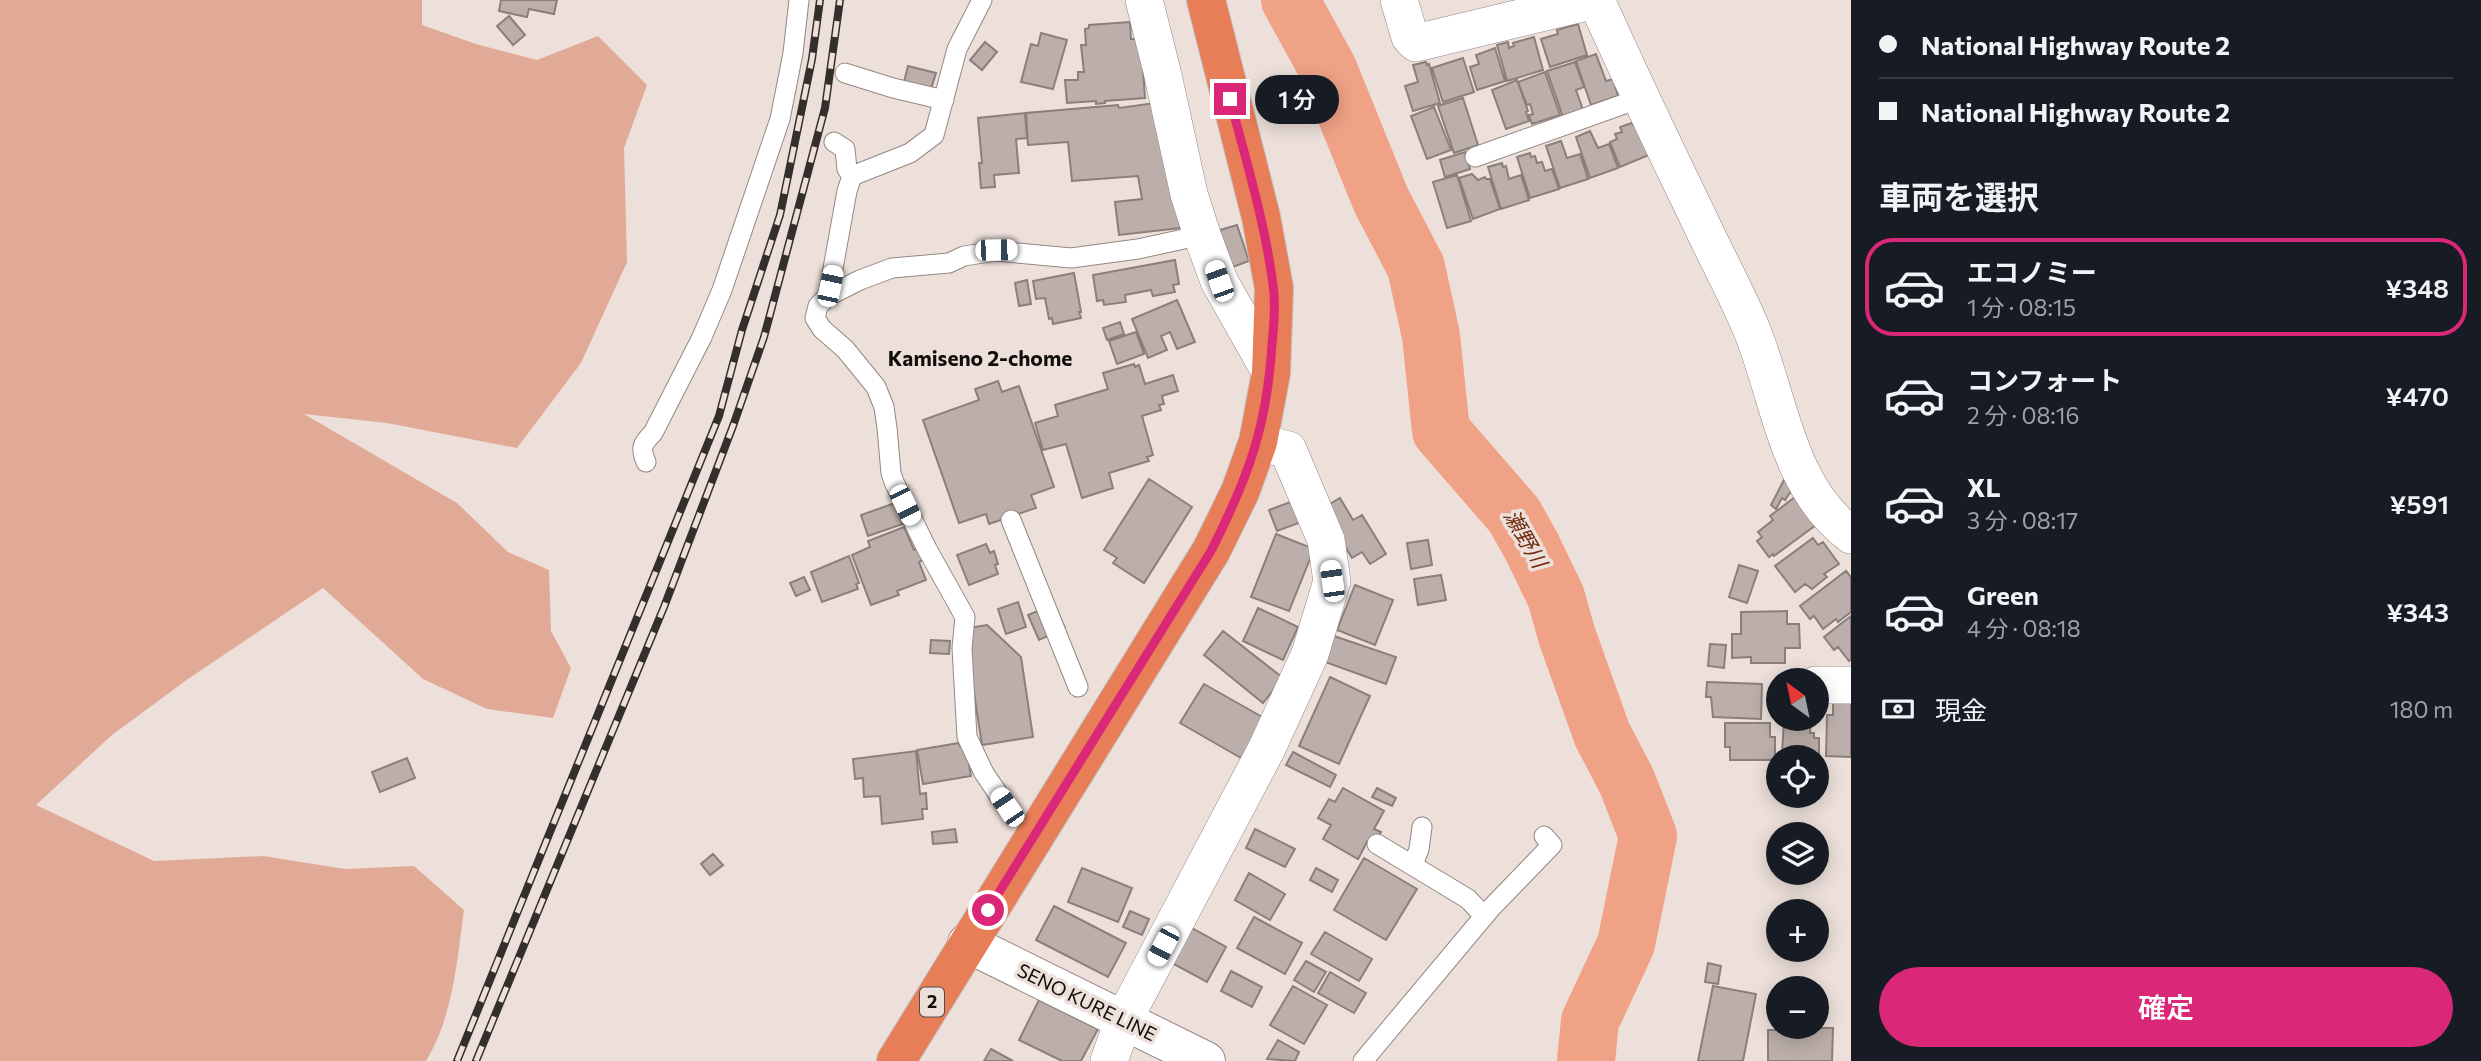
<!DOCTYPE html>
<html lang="ja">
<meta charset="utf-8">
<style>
body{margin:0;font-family:Commissioner,"Noto Sans JP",sans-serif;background:#20242c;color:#f1f3f6;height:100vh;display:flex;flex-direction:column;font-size:26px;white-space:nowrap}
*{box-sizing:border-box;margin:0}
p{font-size:23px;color:#9ea1a6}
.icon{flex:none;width:38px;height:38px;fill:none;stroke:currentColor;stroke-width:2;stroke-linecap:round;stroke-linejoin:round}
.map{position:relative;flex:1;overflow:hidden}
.details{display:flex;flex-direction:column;background:#171b24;width:630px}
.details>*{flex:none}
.top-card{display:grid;align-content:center;height:154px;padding:0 28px;background:#171b24}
.needle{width:46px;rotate:327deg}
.fabs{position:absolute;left:1766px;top:668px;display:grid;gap:14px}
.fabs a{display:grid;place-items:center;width:63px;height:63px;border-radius:50%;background:#171b24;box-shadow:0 4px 18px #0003;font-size:35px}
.end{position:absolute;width:32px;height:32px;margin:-16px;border:9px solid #db2777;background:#fff;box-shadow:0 0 0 4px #fff}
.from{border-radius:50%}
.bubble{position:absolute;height:49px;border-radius:24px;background:#171b24;box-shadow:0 4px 18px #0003;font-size:23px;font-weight:600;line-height:49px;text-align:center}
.car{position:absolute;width:21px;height:42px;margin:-21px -10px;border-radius:9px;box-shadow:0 0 5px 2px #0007;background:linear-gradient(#fff 24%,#345 0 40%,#fff 0 76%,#345 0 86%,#fff 0)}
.top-card b{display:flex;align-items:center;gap:24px;height:66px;font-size:26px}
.top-card b+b{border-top:2px solid #363941}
.top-card i{width:18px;height:18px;background:#f1f3f6}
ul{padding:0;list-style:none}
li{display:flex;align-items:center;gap:21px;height:98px;margin:0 14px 10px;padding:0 14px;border:4px solid transparent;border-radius:28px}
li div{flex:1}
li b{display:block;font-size:26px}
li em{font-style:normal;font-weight:600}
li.active{border-color:#db2777}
li>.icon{width:63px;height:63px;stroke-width:1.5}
h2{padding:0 28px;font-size:32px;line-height:84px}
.pay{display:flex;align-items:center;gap:18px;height:77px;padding:0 28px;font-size:26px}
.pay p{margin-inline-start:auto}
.button{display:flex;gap:14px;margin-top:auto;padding:14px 28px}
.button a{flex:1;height:80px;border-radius:42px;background:#db2777;color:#fff;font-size:28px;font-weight:600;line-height:80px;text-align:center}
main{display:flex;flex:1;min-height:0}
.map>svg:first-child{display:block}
</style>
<main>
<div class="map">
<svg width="1851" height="1061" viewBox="0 0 1851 1061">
<rect width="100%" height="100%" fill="#ede0db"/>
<!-- green -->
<path fill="#e1aa96" d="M0,0H422V25L476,44L537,60L598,36L647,85L624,148L627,262L581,363L517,448L387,423L304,414L457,503L508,552L549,570L551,631L571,668L553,718L487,709L423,679L323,588L188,679L112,735L36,805L154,861L263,856L345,869L414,866L464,910C457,961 453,1017 426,1061H0Z"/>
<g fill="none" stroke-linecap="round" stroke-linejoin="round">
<!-- river -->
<path stroke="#efa286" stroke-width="58" d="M1290,0L1328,69L1381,200L1416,267L1431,336L1441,431L1514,515L1532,547L1556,597L1567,636L1602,734L1627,782L1648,836L1626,944L1590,1021L1586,1061"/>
</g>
<!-- building -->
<path fill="#bcafab" stroke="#8b7f7b" stroke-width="2" d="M501,0H557L554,14L529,9L527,17L499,11Z
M509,16L525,35L513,45L497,26Z
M1130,22L1131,39H1141L1145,98L1105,101V103L1096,104V101L1067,103L1065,80H1078V72H1084L1081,45H1086L1085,29L1089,28V25Z
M1578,24L1587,55L1550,67L1541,39L1558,34L1557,30Z
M1041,33L1067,40L1053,89L1021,82L1031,44L1038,46Z
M1534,37L1543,70L1507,81L1497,45L1508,42L1509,48L1514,46L1513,43Z
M985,42L997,52L982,70L970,60Z
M1495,48L1505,81L1477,90L1470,67L1479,64L1476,55Z
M1596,54L1606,81L1613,79L1618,96L1591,105L1576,61Z
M1463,58L1474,92L1443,102L1432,68Z
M1426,62L1427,65L1429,64L1440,103L1413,111L1405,86L1418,82L1413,65Z
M1575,62L1584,87L1576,90L1583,110L1563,117L1547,71Z
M908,66L936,73L931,89L904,82Z
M1545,72L1560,115L1532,124L1529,115L1533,114L1530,104L1527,105L1518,82Z
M1517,80L1528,111L1526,112L1529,121L1506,129L1492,90Z
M1463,98L1478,145L1454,153L1438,106Z
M1155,103L1178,197L1180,228L1119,235L1115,202L1142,199L1138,176L1072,181L1068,142L1028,145L1026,113L1118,105L1119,108Z
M1434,107L1451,150L1427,159L1411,116Z
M1025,113L1027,138L1016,139L1019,173L994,175L995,187L981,188L979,163H982L978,118Z
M1632,123L1634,126L1637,125L1649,155L1620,167L1610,142L1617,139L1615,134L1622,132L1620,127Z
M1590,131L1598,148L1609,144L1618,168L1590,178L1576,137Z
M1561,141L1567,158L1580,154L1588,179L1560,188L1546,146Z
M1465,152L1470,169L1445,177L1440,160Z
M1530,153L1531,157L1535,156L1537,163L1542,162L1545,171L1552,169L1559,189L1530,198L1517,157Z
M1502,163L1503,167L1506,166L1509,179L1521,175L1529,200L1501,209L1488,167Z
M1472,174L1478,180L1485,177L1486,179H1490L1500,209L1473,219L1459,178Z
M1457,175L1471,221L1447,228L1433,182Z
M1237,225L1249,261L1230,268L1217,231Z
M1175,260L1179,284L1173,285L1175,292L1153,296L1151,290L1125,295L1126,302L1104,305L1103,300L1097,301L1093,275Z
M1074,273L1081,312H1079L1081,318L1053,324L1052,318L1049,319L1045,298L1036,299L1033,281Z
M1027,280L1031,304L1019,306L1015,283Z
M1177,300L1195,342L1177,349L1170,332L1161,336L1167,350L1148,358L1132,319Z
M1120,322L1124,334L1107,340L1103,328Z
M1136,332L1144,354L1117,364L1109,341Z
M1134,364L1135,367L1139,365L1145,384L1173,375L1178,391L1162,396L1164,404L1159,405L1161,410L1142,416L1153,455L1147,457L1149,461L1109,473L1113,488L1082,498L1066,444L1043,450L1035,423L1058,416L1055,405L1108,389L1103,373Z
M998,381L1002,392L1019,386L1054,487L1031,495L1036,508L989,524L986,514L959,523L923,420L979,400L975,389Z
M1786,476L1797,482L1785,500L1782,498L1776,509L1771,505Z
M1149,479L1192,507L1144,583L1113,563L1117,558L1104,550Z
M1799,494L1820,522L1774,556L1773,554L1769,557L1757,541L1762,537L1758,532L1773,520L1770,516Z
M1340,498L1353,520L1362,515L1386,554L1370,564L1362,552L1352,558L1322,509Z
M1296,500L1304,521L1277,531L1269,510Z
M895,503L903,524L868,536L861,515Z
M904,527L914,550L919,548L923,560L919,562L926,580L897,591L899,595L871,605L852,555L870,547L868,541Z
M1276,534L1314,549L1289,611L1251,597Z
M1813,538L1818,545L1823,542L1839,564L1824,574L1827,577L1812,589L1805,584L1795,592L1775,566Z
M1428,540L1432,565L1411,569L1407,543Z
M986,544L990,553L994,551L998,564L995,565L998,574L969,585L957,555Z
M849,556L859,583L856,584L858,589L822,602L811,572Z
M1739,565L1758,571L1747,603L1729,597Z
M1846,571L1851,577V612L1838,622L1836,619L1823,629L1814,616L1810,619L1800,606Z
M1441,575L1446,600L1418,605L1414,579Z
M804,577L810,590L796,596L790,583Z
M1355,585L1393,600L1375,645L1337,630Z
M1018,602L1026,627L1006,634L998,609Z
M1054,604L1065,628L1039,640L1028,615Z
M1258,608L1298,627L1283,660L1243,641Z
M1787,611V624H1799L1800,648H1785V663H1751V657L1732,658V634H1741V612Z
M1851,616V660L1849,661L1838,647L1834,650L1824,637Z
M987,625L1021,657L1033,737L982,745L966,642L968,628Z
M1223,631L1283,678L1263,703L1204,655Z
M1334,636L1396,657L1386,684L1325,662Z
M931,640L950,641L949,654L930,653Z
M1710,644L1726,645L1724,668L1708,666Z
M1330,677L1370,696L1339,764L1299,746Z
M1707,682L1762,684L1761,719L1713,717L1711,697H1706Z
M1204,684L1264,718L1241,758L1180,723Z
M1833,703H1851V757L1826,756L1827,715H1833Z
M1784,719H1811L1810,733H1814V738H1819V756L1782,755Z
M1725,723H1770V737H1775V760H1730V747H1725Z
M959,743L960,746L966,745L971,776L923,784L917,750Z
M916,751L920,794L926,793L927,809H922L923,819L882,824L880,796L864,797L863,778L855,779L853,759Z
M1293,752L1336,775L1330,787L1286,765Z
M407,758L415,778L380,792L372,772Z
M1343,788L1384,811L1374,829L1381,832L1374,846L1367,842L1358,859L1323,839L1331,825L1318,818L1329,799L1335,802Z
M1377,788L1396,798L1392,806L1372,797Z
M955,829L957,842L933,844L932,832Z
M1255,829L1295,849L1285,867L1246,848Z
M713,854L723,865L710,875L701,864Z
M1364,858L1417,889L1386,940L1334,910Z
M1082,868L1132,888L1118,922L1068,902Z
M1316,868L1338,880L1332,892L1310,880Z
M1249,873L1285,894L1270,920L1235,900Z
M1054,906L1126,943L1108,977L1036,940Z
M1130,911L1149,919L1142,935L1123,927Z
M1254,917L1302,943L1285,974L1237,948Z
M1192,928L1226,947L1207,982L1172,963Z
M1325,932L1372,959L1359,981L1311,954Z
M1306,961L1326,972L1314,992L1294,980Z
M1708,963L1721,966L1718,984L1705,982Z
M1231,971L1262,987L1252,1007L1221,991Z
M1330,972L1366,993L1354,1013L1318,993Z
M1293,986L1327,1005L1304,1044L1270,1025Z
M1713,986L1756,994L1743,1061H1698Z
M1039,1000L1098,1029L1081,1061H1062L1019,1040Z
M1796,1028H1833L1832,1061H1768V1030H1796Z
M1278,1040L1299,1052L1295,1061L1267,1059Z
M991,1049L1013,1061H984Z"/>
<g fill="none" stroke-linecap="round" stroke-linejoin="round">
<defs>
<path id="lane" d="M845,73L893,88L944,100
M834,142L845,149L847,169L852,176
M1475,157L1641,98
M828,296L847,191L852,176L910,153L934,135L957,49L982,0
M646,462C640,448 642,444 653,433L702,337L722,290L780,119L793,53L799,0
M1011,520L1078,687
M1007,807L984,773L967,737L962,648L965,617L927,549L894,482L891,473L887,428L884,407L876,387L845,349L822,329L815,318L818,306L828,296L860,280L892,268L949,263L964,256L996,251L1071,258L1138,249L1202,235
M1377,844L1468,899L1484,916
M1413,865L1419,849L1422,827
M1363,1061L1491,908L1552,845L1544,836"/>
<path id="street" d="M1144,0L1162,71L1189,194L1202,235L1219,281L1271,373
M1399,0L1410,37L1416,43L1595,0
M1596,0C1629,73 1663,145 1698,217C1715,254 1735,290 1751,328C1780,398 1786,486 1851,535
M1816,685H1851
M1109,1061L1124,1019L1267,748L1310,654L1332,581L1326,540L1288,450L1258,442"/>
<path id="secondary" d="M967,943L1206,1061"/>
<path id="highway" d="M896,1061L1211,551L1240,492L1258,442L1271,373L1274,288L1261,217L1206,0"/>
</defs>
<!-- lane casing -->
<use href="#lane" stroke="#938782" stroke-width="21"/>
<!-- street casing -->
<use href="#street" stroke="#938782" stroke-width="38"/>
<!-- secondary casing -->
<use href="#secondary" stroke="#938782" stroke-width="40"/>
<!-- highway casing -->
<use href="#highway" stroke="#c1c0c0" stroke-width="40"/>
<!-- lane -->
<use href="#lane" stroke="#fff" stroke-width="19"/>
<!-- street -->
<use href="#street" stroke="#fff" stroke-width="37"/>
<!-- secondary -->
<use href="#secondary" stroke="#fff" stroke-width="38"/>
<!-- highway -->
<use href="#highway" stroke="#e77e57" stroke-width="38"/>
<defs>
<path id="rail" d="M457,1061L719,416L742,330L780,215L812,59L820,0
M476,1061L664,607L733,426L764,337L825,108L840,0"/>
</defs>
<!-- rail casing -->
<use href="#rail" stroke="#342f2c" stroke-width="8"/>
<!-- rail -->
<use href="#rail" stroke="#ede0db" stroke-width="5" stroke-dasharray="16" stroke-linecap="butt"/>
</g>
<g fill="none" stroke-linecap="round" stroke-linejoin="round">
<!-- route -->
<path stroke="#db2777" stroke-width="9" d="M988,910L1211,551C1248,478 1267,427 1272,344C1274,325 1276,304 1273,285C1265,222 1246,161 1230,99"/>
</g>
<g text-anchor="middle" stroke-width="7" stroke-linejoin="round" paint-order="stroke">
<!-- shield labels -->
<rect fill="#ede0db" stroke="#534c49" stroke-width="2" x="920" y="987.5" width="24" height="29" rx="5"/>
<g font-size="18" font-weight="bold" fill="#110d0b">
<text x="932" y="1008">2</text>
</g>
<!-- street labels -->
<g font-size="19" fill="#110d0b" stroke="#ede0db">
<text transform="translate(1087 1002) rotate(26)" y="7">SENO KURE LINE</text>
</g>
<!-- neighbourhood labels -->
<g font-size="21" font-weight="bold" fill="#110d0b" stroke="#ede0db">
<text x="980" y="366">Kamiseno 2-chome</text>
</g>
<!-- water labels -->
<g font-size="21" font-style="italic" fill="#712d11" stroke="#ede0db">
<text transform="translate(1525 539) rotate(60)" y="7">瀬野川</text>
</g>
</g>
</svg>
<div class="fabs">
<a><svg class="needle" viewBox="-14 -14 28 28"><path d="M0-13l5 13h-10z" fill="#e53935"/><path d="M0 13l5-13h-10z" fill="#9ea1a6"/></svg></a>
<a><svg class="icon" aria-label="locate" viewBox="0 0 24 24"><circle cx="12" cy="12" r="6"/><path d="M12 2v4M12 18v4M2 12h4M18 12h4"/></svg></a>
<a><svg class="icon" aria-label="layers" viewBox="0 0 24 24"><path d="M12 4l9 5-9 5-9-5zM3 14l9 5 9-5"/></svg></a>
<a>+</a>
<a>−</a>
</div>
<i class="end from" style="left:988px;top:910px"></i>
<i class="end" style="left:1230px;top:99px"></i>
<div class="bubble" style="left:1255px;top:75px;width:84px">1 分</div>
<i class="car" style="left:996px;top:250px;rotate:89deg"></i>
<i class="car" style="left:1219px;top:281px;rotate:340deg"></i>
<i class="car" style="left:830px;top:286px;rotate:12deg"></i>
<i class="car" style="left:905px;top:505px;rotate:154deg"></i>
<i class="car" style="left:1332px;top:581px;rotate:352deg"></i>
<i class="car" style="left:1007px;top:807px;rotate:326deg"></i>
<i class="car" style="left:1163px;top:946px;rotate:208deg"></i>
</div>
<section class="details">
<div class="top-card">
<b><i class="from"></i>National Highway Route 2</b>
<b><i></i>National Highway Route 2</b>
</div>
<h2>車両を選択</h2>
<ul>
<li class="active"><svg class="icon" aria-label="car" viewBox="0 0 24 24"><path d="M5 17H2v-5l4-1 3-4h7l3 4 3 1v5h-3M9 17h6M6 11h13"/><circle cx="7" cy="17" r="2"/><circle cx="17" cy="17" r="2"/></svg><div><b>エコノミー</b><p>1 分 · 08:15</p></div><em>¥348</em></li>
<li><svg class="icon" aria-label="car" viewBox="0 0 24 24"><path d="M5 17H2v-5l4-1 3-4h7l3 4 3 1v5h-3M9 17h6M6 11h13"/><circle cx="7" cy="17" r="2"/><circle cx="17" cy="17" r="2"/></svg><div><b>コンフォート</b><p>2 分 · 08:16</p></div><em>¥470</em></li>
<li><svg class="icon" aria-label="car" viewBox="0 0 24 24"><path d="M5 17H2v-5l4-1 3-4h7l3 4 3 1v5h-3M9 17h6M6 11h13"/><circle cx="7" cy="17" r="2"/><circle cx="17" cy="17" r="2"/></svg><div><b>XL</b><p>3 分 · 08:17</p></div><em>¥591</em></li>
<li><svg class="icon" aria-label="car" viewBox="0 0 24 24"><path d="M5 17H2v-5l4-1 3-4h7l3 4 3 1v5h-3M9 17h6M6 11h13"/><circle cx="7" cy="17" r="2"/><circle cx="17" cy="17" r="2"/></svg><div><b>Green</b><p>4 分 · 08:18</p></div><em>¥343</em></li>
</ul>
<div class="pay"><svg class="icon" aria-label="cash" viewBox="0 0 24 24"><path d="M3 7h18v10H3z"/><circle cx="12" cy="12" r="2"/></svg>現金<p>180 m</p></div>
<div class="button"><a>確定</a></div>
</section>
</main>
